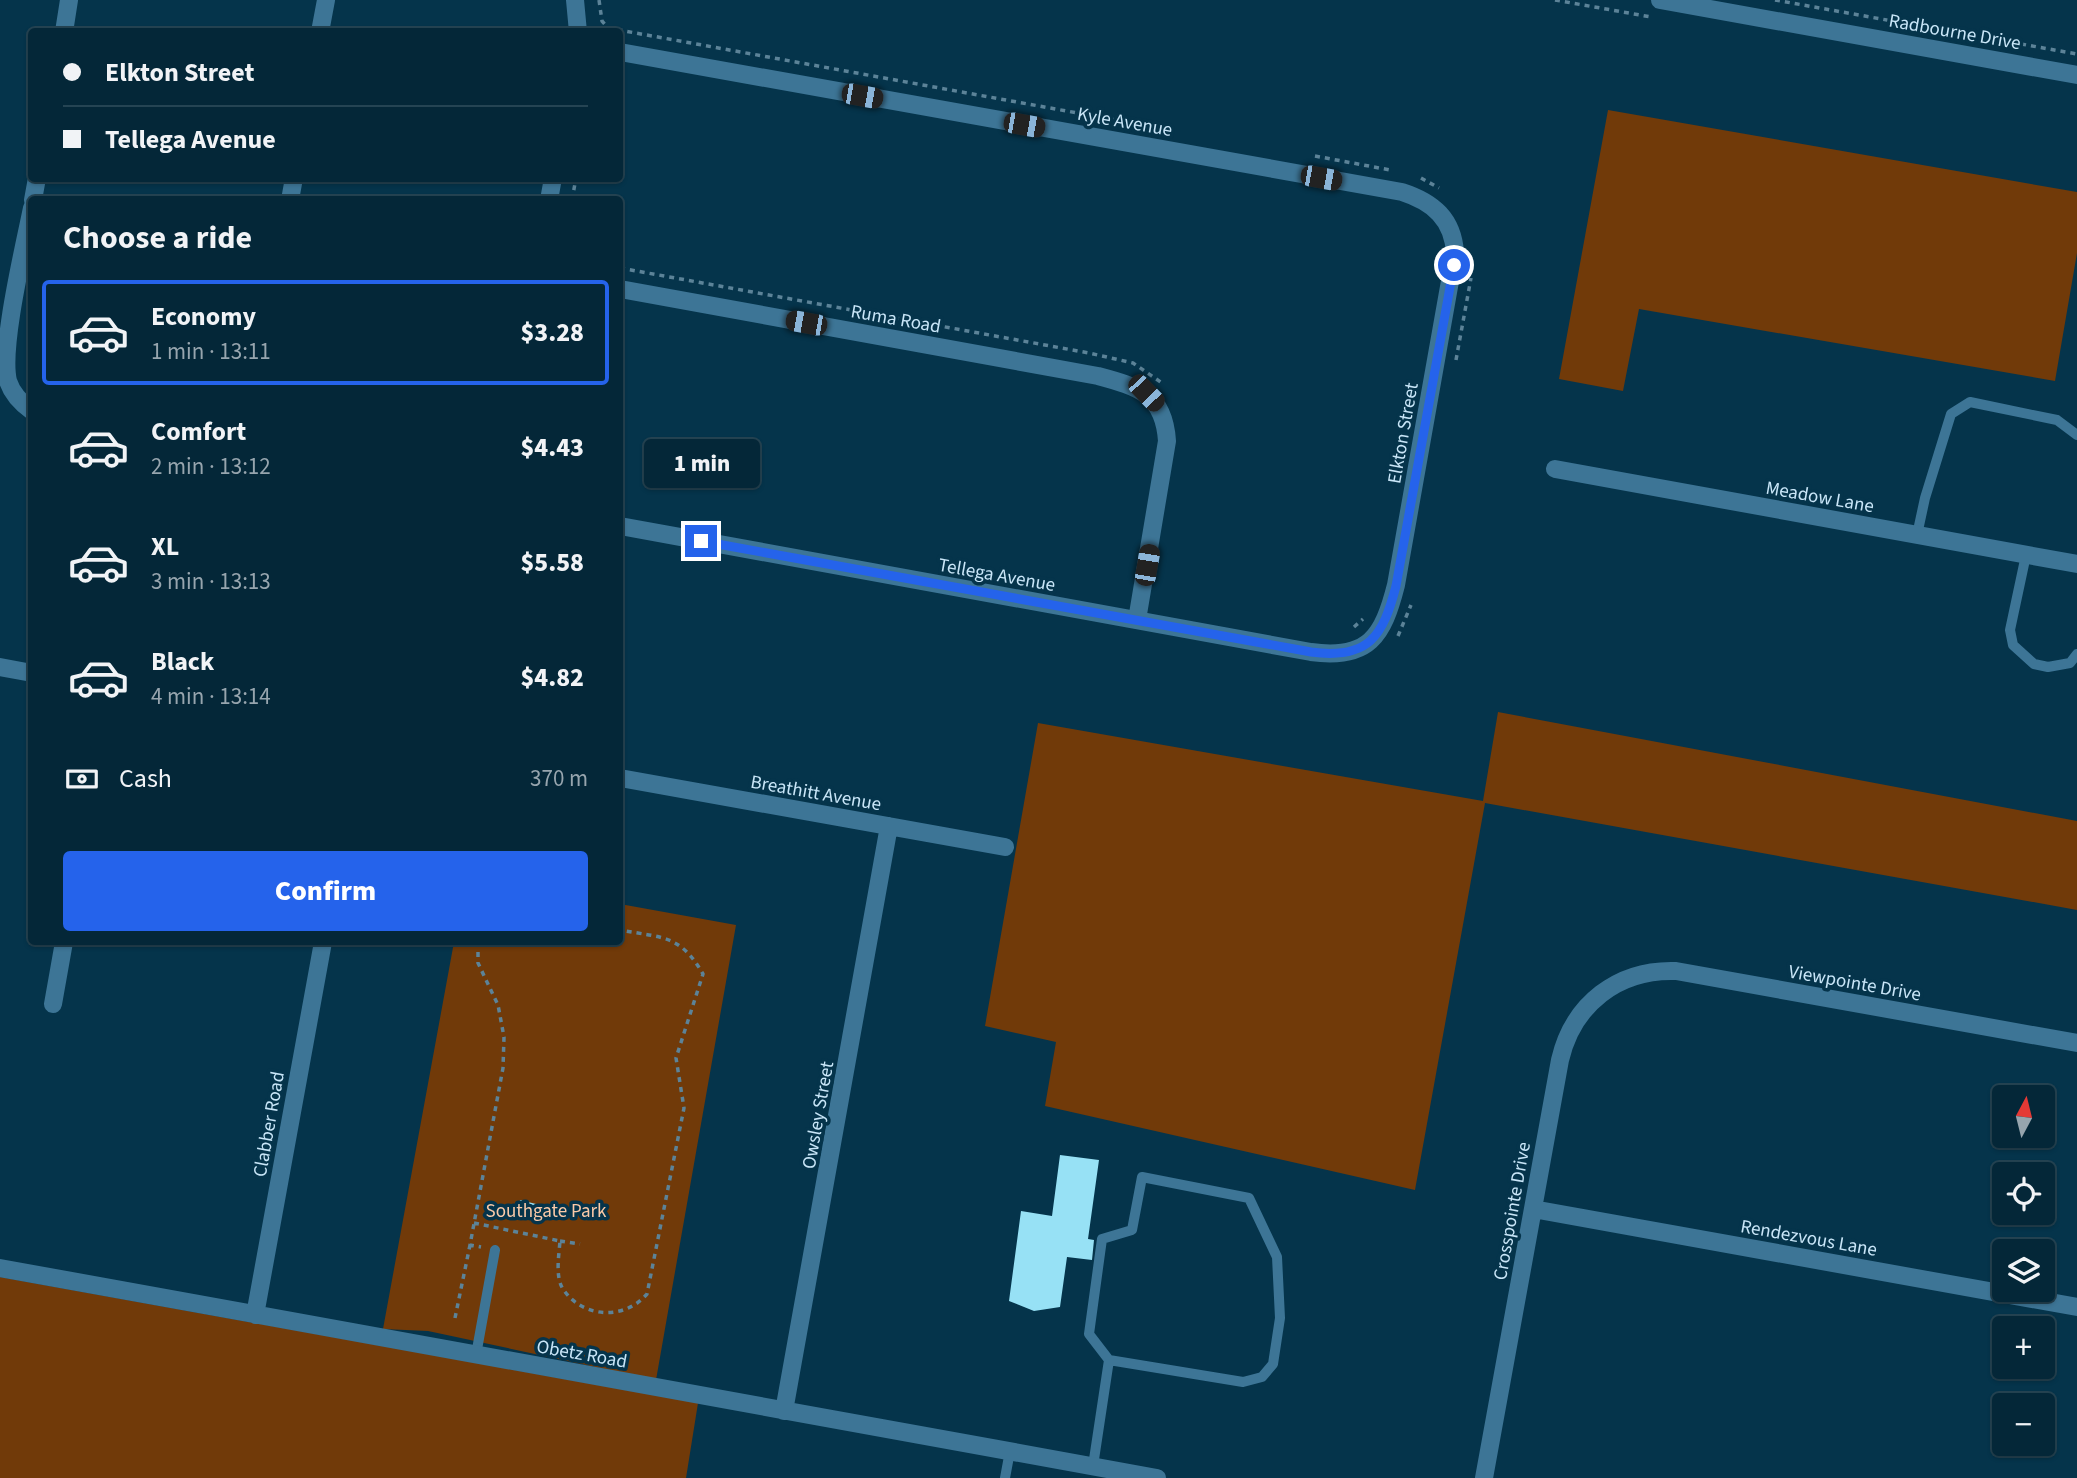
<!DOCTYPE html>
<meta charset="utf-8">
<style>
body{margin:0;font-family:"Source Sans 3",sans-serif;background:#0d2f40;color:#f1f3f6;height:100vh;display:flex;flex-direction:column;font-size:26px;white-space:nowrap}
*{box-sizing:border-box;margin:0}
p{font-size:23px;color:#97a5ae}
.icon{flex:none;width:38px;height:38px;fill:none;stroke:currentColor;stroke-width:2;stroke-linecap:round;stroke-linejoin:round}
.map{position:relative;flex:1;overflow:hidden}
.side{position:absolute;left:28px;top:196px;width:595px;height:749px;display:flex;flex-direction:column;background:#042738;border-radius:7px;box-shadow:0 2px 5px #0004,0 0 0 2px #254453}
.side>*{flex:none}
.banner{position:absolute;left:28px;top:28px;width:595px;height:154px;border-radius:7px;box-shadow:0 2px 5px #0004,0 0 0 2px #254453;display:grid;align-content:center;height:154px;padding:0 35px;background:#042738}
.needle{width:46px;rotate:7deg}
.controls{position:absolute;left:1992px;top:1085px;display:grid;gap:14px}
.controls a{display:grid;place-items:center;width:63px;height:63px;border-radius:7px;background:#042738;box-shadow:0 2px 5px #0004,0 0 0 2px #254453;font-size:35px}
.end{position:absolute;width:32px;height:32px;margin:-16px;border:9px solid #2563eb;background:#fff;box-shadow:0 0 0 4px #fff}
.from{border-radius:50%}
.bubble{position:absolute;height:49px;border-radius:7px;background:#042738;box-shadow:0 2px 5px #0004,0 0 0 2px #254453;font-size:23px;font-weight:800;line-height:49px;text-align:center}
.car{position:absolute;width:21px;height:42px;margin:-21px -10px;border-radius:9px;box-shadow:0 0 5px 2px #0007;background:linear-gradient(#222 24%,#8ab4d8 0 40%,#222 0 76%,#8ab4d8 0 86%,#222 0)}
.banner b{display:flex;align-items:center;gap:24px;height:66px;font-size:26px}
.banner b+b{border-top:2px solid #254453}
.banner i{width:18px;height:18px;background:#f1f3f6}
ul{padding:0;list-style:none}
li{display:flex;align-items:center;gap:21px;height:105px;margin:0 14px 10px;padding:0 21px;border:4px solid transparent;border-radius:7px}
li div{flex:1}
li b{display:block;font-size:26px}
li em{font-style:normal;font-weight:800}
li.current{border-color:#2563eb}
li>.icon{width:63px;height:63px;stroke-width:1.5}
h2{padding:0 35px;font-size:32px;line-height:84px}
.pay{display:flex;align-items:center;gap:18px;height:77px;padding:0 35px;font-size:26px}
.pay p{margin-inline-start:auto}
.primary-button{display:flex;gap:14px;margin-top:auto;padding:14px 35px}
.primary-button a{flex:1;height:80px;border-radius:7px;background:#2563eb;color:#fff;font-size:28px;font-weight:800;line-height:80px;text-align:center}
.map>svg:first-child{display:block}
</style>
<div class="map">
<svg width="2077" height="1478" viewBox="0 0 2077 1478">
<rect width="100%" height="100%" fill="#05344b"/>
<!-- green -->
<path fill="#713a09" d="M1608,110L2077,192V253L2055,381L1639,309L1623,391L1559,379Z
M1498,712L2077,821V910L1485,803L1415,1190L1045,1106L1056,1042L985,1026L1038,723L1483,801Z
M620,904L736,925L656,1380L428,1331L383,1329L454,942H620Z
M0,1277L698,1403L686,1478H0Z"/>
<!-- building -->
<path fill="#97e1f5" d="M1060,1155L1099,1160L1088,1239L1094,1240L1092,1260L1067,1257L1060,1307L1034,1311L1009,1301L1021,1211L1052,1216Z
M520,1200L536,1204L533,1219L517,1216Z"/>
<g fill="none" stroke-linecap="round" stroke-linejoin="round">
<!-- path -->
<path stroke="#5c8398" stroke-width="3.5" stroke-dasharray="5 5" stroke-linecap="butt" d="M599,0L602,21L608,28L1166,129
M1555,0L1651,17
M1775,0L2077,54
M1315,156L1390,170
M1421,178L1439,188
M572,200L576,178
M620,268L1089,353L1133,363L1162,383
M1456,360L1471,278
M1354,627L1363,619
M1398,636L1411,605
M478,942V963L498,1005L504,1037L503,1068L470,1245L481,1247
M474,1223L560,1241C559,1255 555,1277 563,1289C583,1319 625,1320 647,1294L684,1108L676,1058L703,974C680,934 662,938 620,930
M560,1241L580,1244
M455,1318L470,1245"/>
<!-- lane -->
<path stroke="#3d7596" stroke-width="10" d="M1917,535L1925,498L1951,414L1970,402L2057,420L2077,435
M2026,555L2010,630L2013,645L2034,664L2048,667L2070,663L2077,654
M476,1355L495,1250
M1093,1466L1109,1360L1243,1382L1262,1377L1273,1364L1280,1318L1277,1257L1249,1198L1142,1177L1132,1230L1102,1239L1089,1334L1109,1360
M1005,1478L1010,1451"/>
<!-- street -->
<path stroke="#3d7596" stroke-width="18" d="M575,0L578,32
M1660,0L2077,75
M64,32L69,0
M320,32L326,0
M620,52L1402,192C1433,202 1453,219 1455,253L1396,585C1383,636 1369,660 1311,652L620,526
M33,200L37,178
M290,200L294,178
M549,200L553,178
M32,208C24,248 0,347 8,381C12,394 21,403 32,411
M620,289L1098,376C1139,387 1164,394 1167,441L1137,620
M1555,469L2077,564
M0,667L32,673
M620,778L1005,847
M53,1004L64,942
M1533,1209L2077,1307
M0,1268L1157,1478
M255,1315L323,942
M784,1411L889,826
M1484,1478L1560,1060C1573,1004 1618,969 1676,971L2077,1043"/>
</g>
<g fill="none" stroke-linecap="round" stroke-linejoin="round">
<!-- route -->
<path stroke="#2563eb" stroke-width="9" d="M701,541L1311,652C1369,660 1383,636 1396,586L1454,265"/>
</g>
<g text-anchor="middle" stroke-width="7" stroke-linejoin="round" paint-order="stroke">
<!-- street labels -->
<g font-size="19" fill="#c9e6f8" stroke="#05344b">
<text transform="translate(1955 31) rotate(10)" y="7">Radbourne Drive</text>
<text transform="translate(1125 121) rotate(10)" y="7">Kyle Avenue</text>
<text transform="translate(896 318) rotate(10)" y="7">Ruma Road</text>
<text transform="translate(1402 433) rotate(-80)" y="7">Elkton Street</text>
<text transform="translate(1820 496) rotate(10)" y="7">Meadow Lane</text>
<text transform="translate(997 574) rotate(10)" y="7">Tellega Avenue</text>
<text transform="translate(816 792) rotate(10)" y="7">Breathitt Avenue</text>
<text transform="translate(1855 982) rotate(10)" y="7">Viewpointe Drive</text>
<text transform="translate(817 1115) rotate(-80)" y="7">Owsley Street</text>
<text transform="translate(268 1124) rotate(-80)" y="7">Clabber Road</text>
<text transform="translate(1511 1211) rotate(-80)" y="7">Crosspointe Drive</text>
<text transform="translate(1809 1237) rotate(10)" y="7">Rendezvous Lane</text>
<text transform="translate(582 1353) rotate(10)" y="7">Obetz Road</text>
</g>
<!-- park labels -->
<g font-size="19" fill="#fbcaa8" stroke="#05344b">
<text x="546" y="1217">Southgate Park</text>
</g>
</g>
</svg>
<div class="controls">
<a><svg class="needle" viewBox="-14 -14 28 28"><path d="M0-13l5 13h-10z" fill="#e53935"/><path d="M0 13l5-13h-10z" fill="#97a5ae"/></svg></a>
<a><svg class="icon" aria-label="locate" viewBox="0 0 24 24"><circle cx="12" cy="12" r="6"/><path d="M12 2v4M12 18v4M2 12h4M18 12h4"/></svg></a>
<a><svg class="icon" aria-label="layers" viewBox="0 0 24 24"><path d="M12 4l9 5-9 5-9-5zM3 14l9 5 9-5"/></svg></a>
<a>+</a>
<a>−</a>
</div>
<i class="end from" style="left:1454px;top:265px"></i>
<i class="end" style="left:701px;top:541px"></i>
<div class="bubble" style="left:644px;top:439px;width:116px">1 min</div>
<i class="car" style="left:862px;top:96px;rotate:100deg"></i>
<i class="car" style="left:1024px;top:125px;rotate:100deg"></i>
<i class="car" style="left:1321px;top:178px;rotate:100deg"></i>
<i class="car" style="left:806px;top:323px;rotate:280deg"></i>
<i class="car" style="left:1146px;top:393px;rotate:136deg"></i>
<i class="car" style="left:1147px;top:565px;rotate:10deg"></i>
<div class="banner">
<b><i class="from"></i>Elkton Street</b>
<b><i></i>Tellega Avenue</b>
</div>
<section class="side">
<h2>Choose a ride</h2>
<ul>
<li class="current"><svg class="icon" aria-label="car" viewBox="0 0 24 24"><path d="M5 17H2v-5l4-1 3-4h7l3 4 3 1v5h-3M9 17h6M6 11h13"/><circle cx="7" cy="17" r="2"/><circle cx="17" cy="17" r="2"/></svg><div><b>Economy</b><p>1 min · 13:11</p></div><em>$3.28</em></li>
<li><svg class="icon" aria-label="car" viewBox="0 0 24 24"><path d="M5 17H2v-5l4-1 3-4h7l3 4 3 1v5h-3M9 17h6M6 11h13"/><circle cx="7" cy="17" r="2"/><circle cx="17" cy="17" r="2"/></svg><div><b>Comfort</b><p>2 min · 13:12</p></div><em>$4.43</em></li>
<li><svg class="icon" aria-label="car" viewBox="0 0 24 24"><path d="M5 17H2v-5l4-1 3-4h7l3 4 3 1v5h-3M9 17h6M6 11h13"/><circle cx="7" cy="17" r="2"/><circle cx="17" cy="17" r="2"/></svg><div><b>XL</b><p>3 min · 13:13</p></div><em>$5.58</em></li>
<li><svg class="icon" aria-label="car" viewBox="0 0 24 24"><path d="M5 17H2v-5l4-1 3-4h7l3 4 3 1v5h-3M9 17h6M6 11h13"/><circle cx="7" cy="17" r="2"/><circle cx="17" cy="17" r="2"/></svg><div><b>Black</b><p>4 min · 13:14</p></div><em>$4.82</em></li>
</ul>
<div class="pay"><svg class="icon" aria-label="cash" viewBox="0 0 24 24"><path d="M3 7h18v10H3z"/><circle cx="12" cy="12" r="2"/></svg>Cash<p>370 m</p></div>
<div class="primary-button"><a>Confirm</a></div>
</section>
</div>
